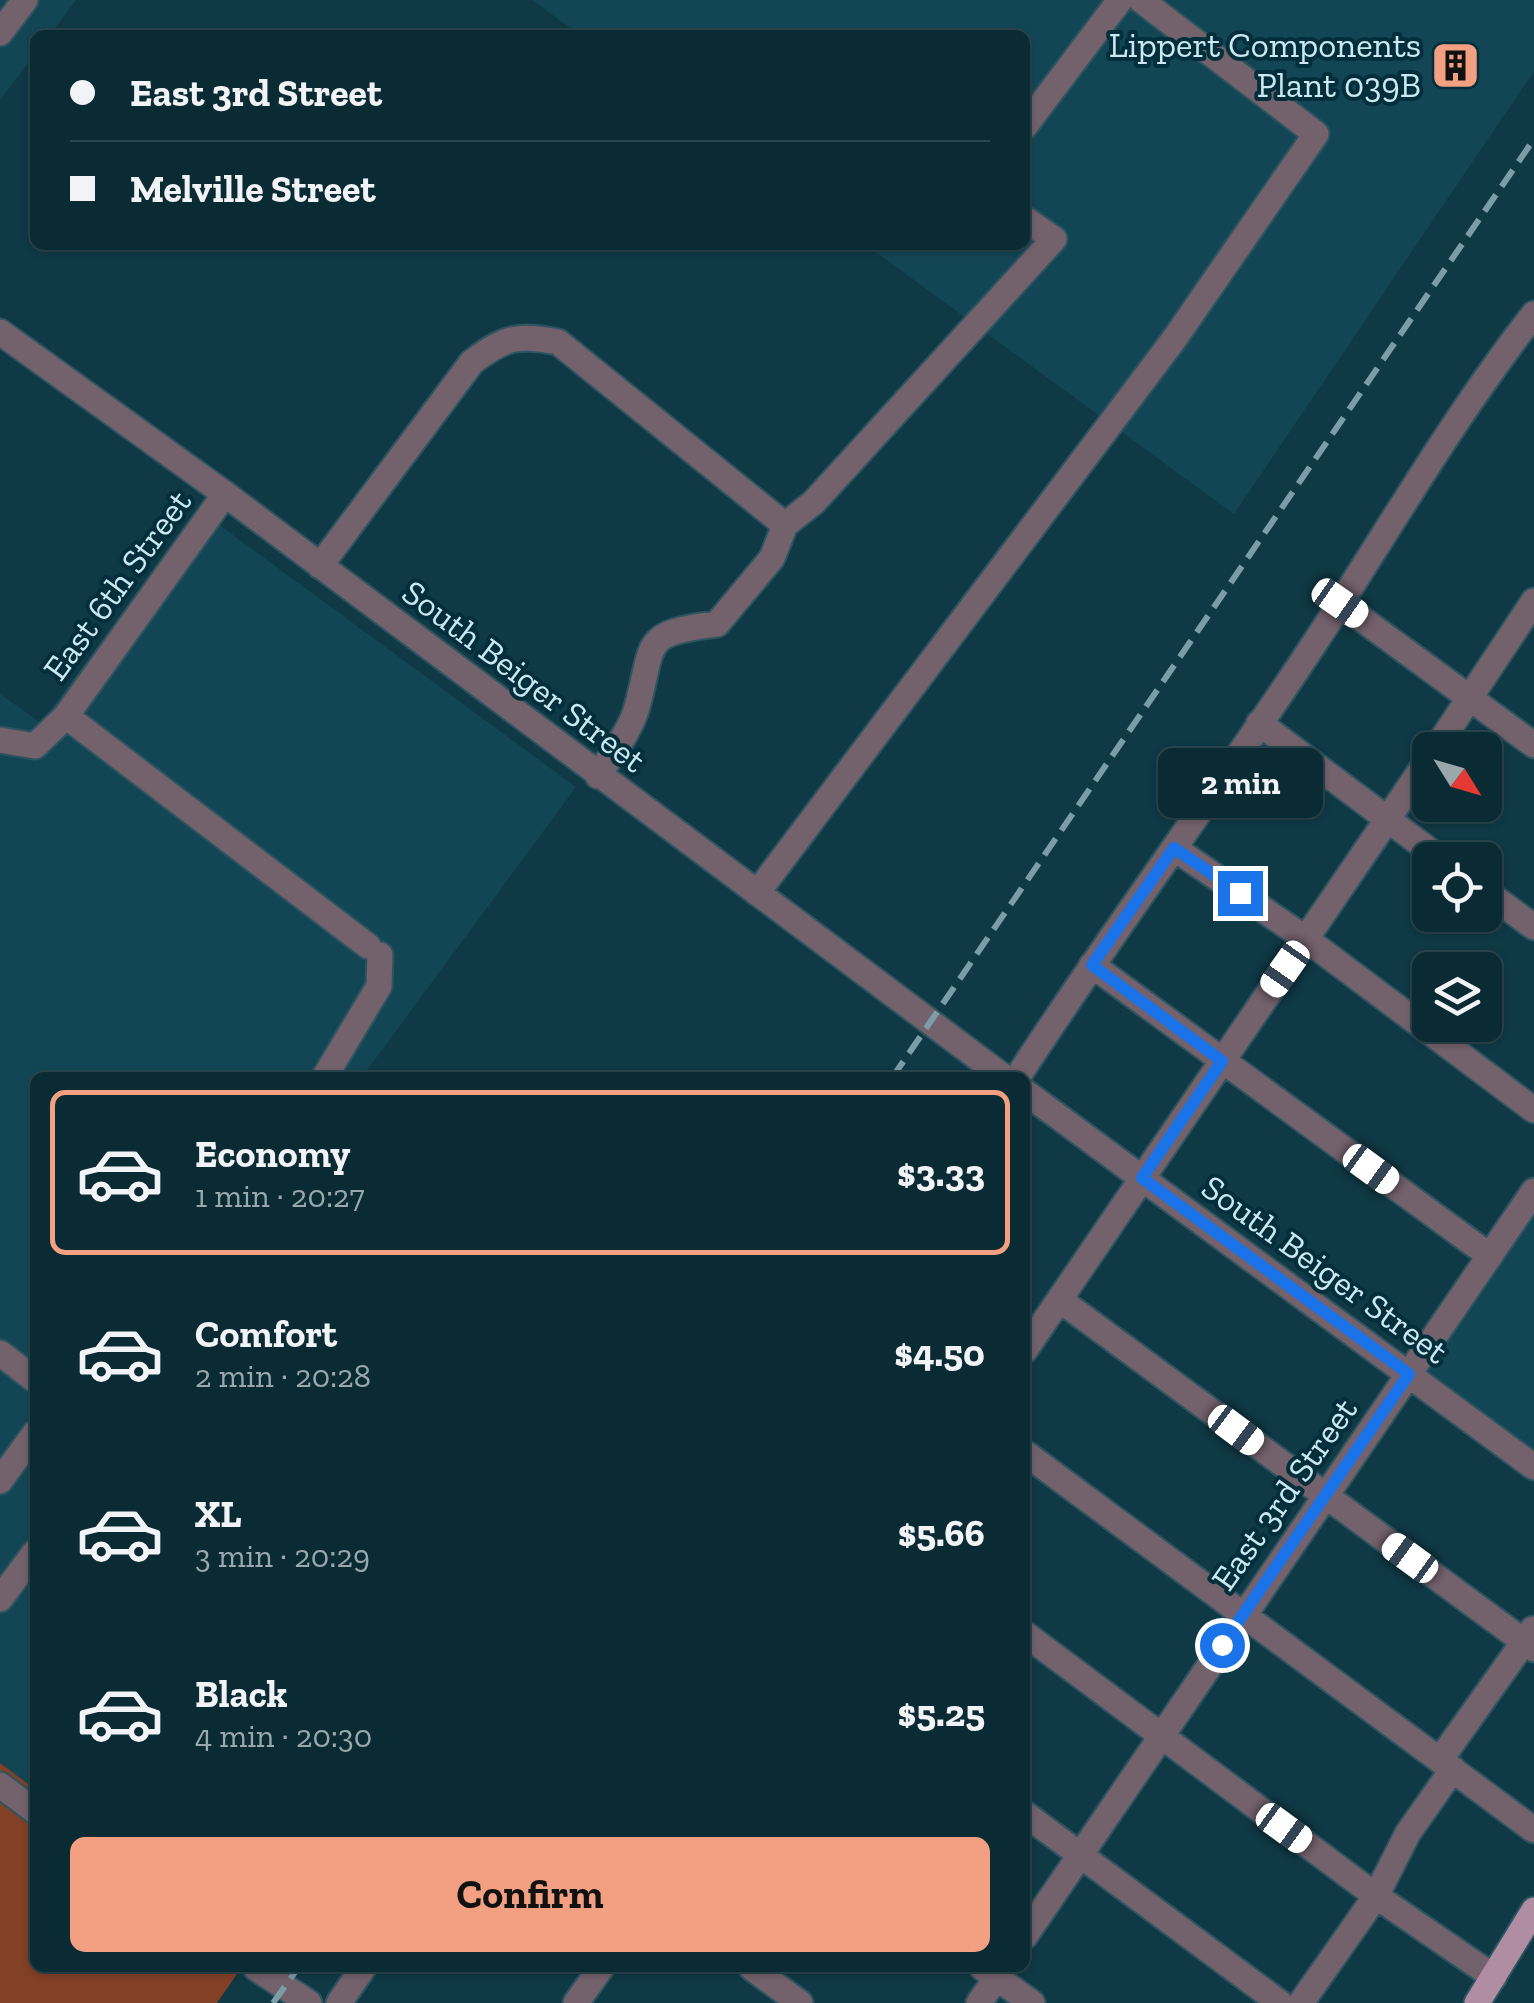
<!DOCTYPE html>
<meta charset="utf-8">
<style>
body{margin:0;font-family:"Zilla Slab",serif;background:#14333c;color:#f1f3f6;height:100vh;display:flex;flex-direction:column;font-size:38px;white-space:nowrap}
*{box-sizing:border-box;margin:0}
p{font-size:32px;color:#9aa7ac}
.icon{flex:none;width:55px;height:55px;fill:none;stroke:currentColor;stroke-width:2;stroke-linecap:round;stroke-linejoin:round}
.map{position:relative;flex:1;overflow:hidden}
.drawer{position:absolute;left:30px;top:1072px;width:1000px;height:900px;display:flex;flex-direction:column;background:#0b2b34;border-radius:15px;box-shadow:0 2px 8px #0004,0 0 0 2px #2b474f}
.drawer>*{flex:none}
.guide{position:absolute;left:30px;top:30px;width:1000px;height:220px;border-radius:15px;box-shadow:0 2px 8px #0004,0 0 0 2px #2b474f;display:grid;align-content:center;height:220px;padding:0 40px;background:#0b2b34}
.needle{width:65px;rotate:127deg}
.controls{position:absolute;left:1412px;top:732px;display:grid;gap:20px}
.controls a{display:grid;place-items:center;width:90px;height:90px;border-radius:15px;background:#0b2b34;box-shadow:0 2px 8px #0004,0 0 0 2px #2b474f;font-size:50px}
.end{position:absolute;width:45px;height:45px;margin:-22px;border:12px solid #1a73e8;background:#fff;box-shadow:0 0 0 5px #fff}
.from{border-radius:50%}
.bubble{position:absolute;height:70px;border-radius:15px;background:#0b2b34;box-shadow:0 2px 8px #0004,0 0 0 2px #2b474f;font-size:32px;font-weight:700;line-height:70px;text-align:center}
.car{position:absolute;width:30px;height:60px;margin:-30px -15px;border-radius:12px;box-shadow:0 0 8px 2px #0007;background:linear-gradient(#fff 24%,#345 0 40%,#fff 0 76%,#345 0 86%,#fff 0)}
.guide b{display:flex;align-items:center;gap:35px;height:95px;font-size:38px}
.guide b+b{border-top:2px solid #2b474f}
.guide i{width:25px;height:25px;background:#f1f3f6}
ul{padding:18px 0 0;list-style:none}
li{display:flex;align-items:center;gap:30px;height:165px;margin:0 20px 15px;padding:0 20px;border:5px solid transparent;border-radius:15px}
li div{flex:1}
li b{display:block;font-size:38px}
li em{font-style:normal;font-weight:700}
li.active{border-color:#f2a081}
li>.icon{width:90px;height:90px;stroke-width:1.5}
.button{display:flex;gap:20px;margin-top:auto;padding:20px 40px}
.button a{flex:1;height:115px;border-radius:15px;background:#f2a081;color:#111;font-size:40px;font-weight:700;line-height:115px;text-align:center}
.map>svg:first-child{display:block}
</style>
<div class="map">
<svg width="1534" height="2003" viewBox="0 0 1534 2003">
<rect width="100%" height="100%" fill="#0f3945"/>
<!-- built -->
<path fill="#134655" d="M0,0H76L50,35H35V54L0,100Z
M532,0H1534V71L1234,514L866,245H1025V35H580Z
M199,510L576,787L362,1077L35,1078V1789L0,1763V694L41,723Z
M1534,1191V1467L1409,1373Z"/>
<!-- green -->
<path fill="#824026" d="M0,1763L35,1789V1968H241L217,2003H0Z"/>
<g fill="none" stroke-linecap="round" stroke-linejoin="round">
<defs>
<path id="minor" d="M0,33L25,0
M1025,126L1120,0
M0,332L225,494L1005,1078
M785,525L814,502L1054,239L1025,219
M320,566L472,362C505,337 518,334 558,342L785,525L772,558L717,624C640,633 655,642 637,707C631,730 611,755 598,776
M1340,603L1534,745
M66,716L368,946
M1259,723L1442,860
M0,740L35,746L66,716L225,494
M1435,750L1534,601
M1174,848L1306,939L1534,1110
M1485,891L1534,927
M757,893L1175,338L1316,134L1141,0
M1092,965L1490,1256
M324,1078L379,986L380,955
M1017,1078C1113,930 1218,790 1314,644C1387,533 1452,419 1534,314
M1025,1092L1534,1467
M1060,1300L1534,1649
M1025,1350L1430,757
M0,1353L35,1380
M1025,1453L1534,1830
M0,1481L35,1433
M0,1599L35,1552
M1025,1634L1376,1896L1494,1977
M1440,1760L1533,1629
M0,1785L35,1811
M1025,1814L1280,2003
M1025,1936L1534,1191
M256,1968L309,2003
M752,1968L800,2003
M983,1968L1032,2003
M339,2003L363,1968
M576,2003L601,1968
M979,2003L1003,1968
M1301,2003L1376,1896L1408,1833L1453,1769"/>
<path id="major" d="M1477,2003L1534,1910"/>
</defs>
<!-- minor casing -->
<use href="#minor" stroke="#2d5561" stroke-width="29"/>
<!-- major casing -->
<use href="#major" stroke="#2d5561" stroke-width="29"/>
<!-- minor -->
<use href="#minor" stroke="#73616c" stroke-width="25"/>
<!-- major -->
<use href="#major" stroke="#b18da3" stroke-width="25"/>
<!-- rail -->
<path stroke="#7b9da7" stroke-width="6" stroke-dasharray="20 10" stroke-linecap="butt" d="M892,1078L1534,139
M273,2003L298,1968"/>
</g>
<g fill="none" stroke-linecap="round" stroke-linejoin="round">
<!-- route -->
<path stroke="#1a73e8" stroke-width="12" d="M1222,1645L1409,1374L1142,1178L1222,1061L1092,965L1174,848L1240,893"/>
</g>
<!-- icons -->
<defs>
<symbol id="building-square" viewBox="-11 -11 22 22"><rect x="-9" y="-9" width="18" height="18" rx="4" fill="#f2a081" stroke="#022f3b"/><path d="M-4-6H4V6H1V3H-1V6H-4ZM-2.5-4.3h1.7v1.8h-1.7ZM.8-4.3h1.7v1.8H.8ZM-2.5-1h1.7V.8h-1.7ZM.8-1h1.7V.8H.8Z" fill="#111"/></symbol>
</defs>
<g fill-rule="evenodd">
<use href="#building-square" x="1428" y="38" width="55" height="55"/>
</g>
<g text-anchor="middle" stroke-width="8" stroke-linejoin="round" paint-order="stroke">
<!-- poi labels -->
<g font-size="35" fill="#cde8f2" stroke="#022f3b" text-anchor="end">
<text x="1421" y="57">Lippert Components<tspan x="1421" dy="40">Plant 039B</tspan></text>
</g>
<!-- street labels -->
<g font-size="35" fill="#cde8f2" stroke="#022f3b">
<text transform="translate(117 585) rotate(-54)" y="12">East 6th Street</text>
<text transform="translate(524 676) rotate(37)" y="12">South Beiger Street</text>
<text transform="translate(1325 1269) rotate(36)" y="12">South Beiger Street</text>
<text transform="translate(1284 1494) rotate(-55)" y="12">East 3rd Street</text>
</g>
</g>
</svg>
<div class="controls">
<a><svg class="needle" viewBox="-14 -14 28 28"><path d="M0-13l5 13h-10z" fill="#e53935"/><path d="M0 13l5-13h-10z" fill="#9aa7ac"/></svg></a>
<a><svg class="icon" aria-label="locate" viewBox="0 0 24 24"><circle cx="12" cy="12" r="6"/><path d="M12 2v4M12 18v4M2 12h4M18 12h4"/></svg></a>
<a><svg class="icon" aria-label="layers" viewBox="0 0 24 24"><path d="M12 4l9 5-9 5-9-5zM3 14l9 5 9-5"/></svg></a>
</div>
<i class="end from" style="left:1222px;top:1645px"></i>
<i class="end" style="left:1240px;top:893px"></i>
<div class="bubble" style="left:1158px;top:748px;width:165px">2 min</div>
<i class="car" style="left:1340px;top:603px;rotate:125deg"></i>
<i class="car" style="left:1285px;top:969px;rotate:215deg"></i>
<i class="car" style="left:1371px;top:1169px;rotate:126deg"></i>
<i class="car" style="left:1236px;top:1430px;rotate:127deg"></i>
<i class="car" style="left:1410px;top:1558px;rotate:306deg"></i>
<i class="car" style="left:1284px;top:1828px;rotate:126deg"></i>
<div class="guide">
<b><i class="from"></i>East 3rd Street</b>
<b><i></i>Melville Street</b>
</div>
<section class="drawer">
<ul>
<li class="active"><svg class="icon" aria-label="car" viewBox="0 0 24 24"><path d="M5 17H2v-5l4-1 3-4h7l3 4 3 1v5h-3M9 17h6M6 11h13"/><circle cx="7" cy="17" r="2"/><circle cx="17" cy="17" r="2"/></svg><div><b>Economy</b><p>1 min · 20:27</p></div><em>$3.33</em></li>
<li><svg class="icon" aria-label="car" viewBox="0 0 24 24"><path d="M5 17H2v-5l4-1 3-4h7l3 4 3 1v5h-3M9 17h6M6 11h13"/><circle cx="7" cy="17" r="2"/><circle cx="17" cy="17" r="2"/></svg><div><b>Comfort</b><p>2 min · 20:28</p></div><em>$4.50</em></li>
<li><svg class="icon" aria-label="car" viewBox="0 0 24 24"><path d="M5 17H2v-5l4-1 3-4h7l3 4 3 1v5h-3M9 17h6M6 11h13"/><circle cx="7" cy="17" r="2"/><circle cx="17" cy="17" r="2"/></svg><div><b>XL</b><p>3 min · 20:29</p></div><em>$5.66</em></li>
<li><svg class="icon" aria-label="car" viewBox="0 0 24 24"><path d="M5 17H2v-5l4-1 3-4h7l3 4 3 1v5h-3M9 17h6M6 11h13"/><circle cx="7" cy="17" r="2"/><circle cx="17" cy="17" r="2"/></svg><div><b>Black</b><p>4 min · 20:30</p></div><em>$5.25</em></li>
</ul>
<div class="button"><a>Confirm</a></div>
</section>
</div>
